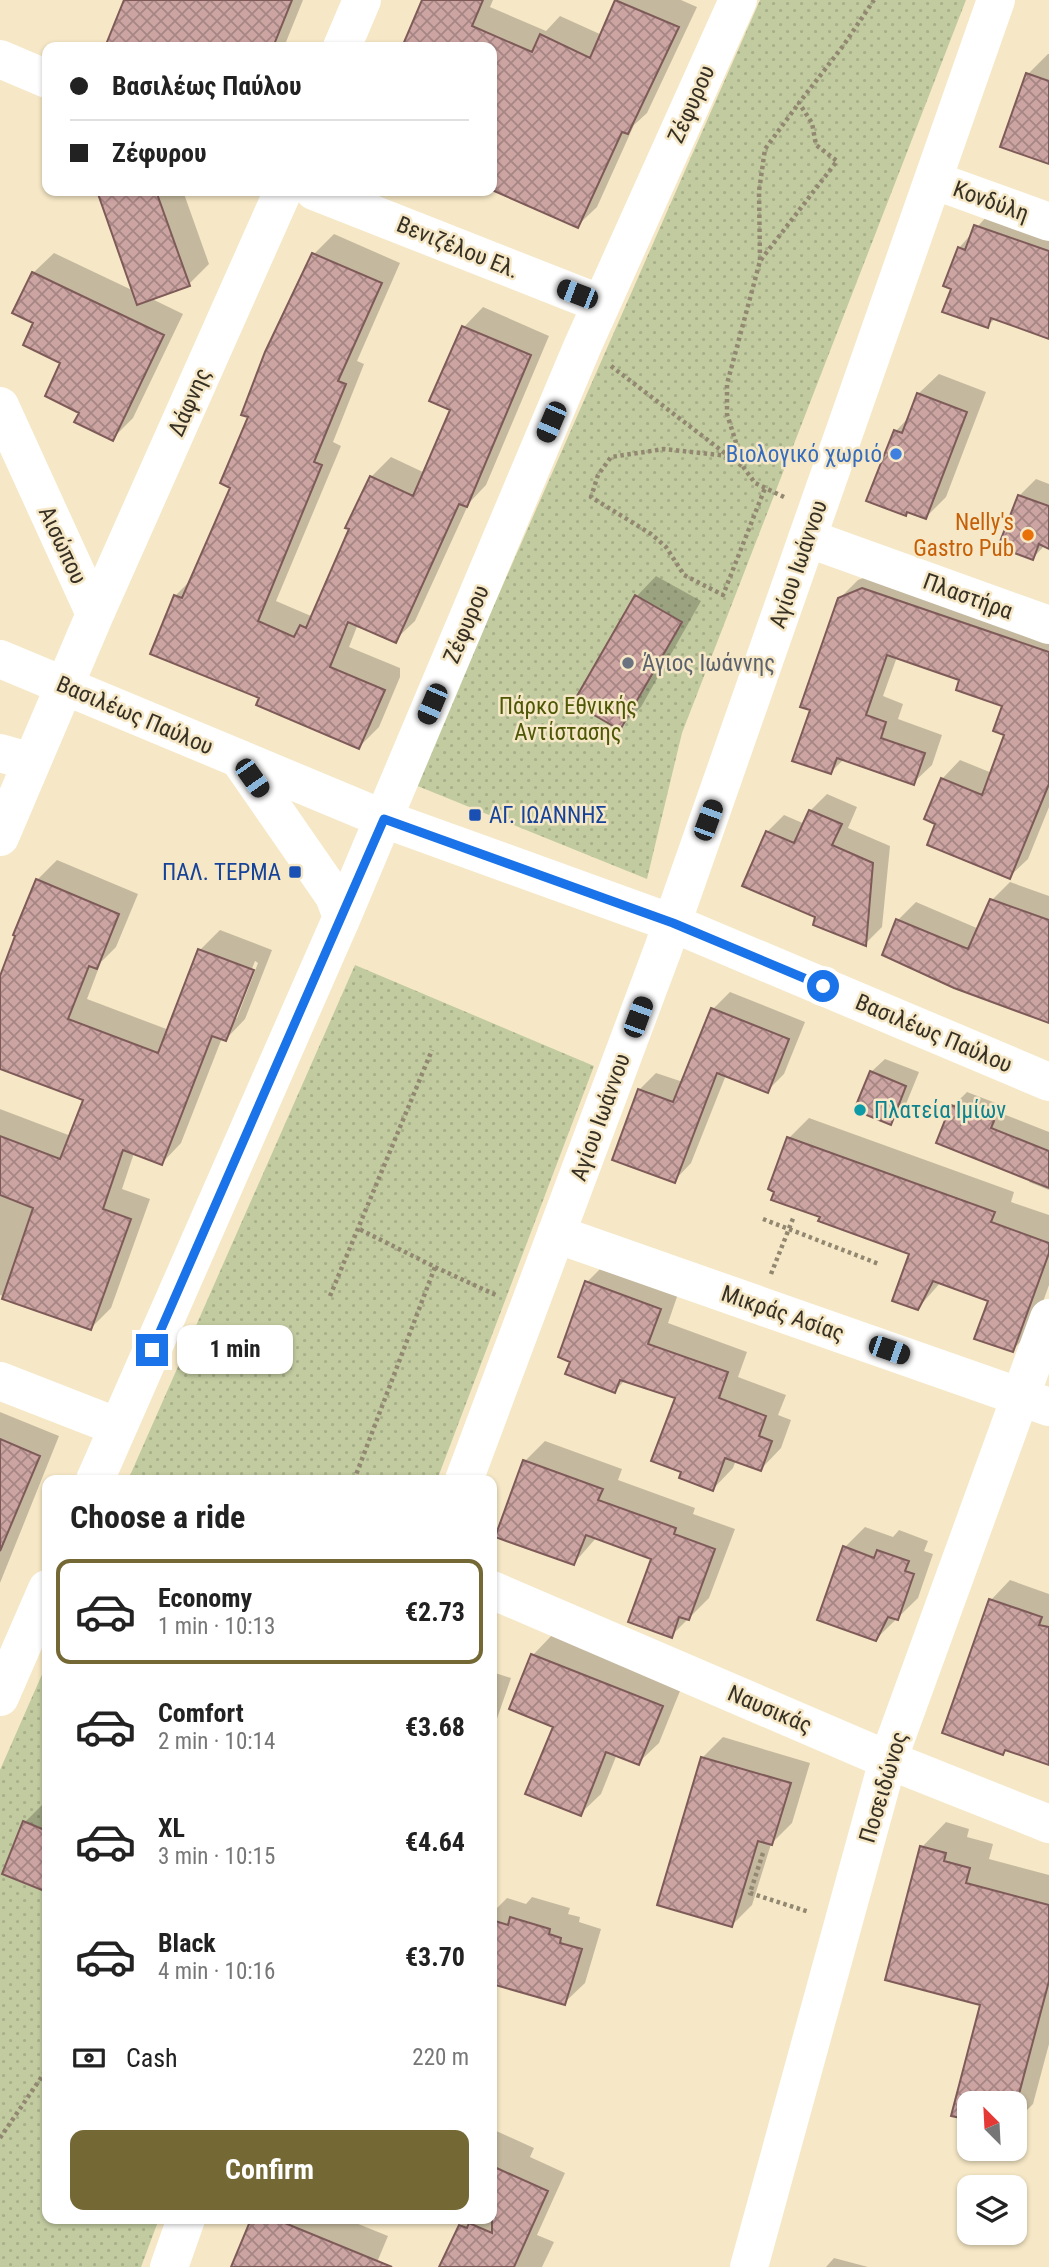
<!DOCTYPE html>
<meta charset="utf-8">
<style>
body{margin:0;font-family:"Roboto Condensed",sans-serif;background:#f6f6f6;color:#222;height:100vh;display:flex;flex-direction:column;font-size:26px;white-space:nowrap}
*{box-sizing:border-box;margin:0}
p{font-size:23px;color:#767676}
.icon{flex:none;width:38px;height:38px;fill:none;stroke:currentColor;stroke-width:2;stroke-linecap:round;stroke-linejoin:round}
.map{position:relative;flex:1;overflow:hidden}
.sheet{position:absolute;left:42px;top:1475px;width:455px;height:749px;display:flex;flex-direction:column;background:#fff;border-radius:14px;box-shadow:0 2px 5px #0004}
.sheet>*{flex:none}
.hud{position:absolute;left:42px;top:42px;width:455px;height:154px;border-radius:14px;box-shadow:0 2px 5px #0004;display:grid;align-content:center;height:154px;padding:0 28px;background:#fff}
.needle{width:46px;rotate:336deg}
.fabs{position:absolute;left:957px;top:2091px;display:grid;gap:14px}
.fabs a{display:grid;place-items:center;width:70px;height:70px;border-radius:14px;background:#fff;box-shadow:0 2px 5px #0004;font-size:35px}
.end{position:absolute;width:32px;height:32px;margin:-16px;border:9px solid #1a73e8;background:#fff;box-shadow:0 0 0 4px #fff}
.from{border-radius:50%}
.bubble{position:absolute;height:49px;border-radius:14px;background:#fff;box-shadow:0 2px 5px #0004;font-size:23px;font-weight:700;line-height:49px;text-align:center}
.car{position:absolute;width:21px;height:42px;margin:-21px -10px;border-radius:9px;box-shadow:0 0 5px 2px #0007;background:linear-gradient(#222 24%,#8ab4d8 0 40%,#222 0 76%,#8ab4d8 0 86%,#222 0)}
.hud b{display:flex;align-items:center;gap:24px;height:66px;font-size:26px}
.hud b+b{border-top:2px solid #e0e0e0}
.hud i{width:18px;height:18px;background:#222}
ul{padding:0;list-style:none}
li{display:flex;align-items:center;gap:21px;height:105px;margin:0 14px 10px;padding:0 14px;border:4px solid transparent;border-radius:14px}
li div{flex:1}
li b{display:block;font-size:26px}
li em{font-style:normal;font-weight:700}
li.active{border-color:#746835}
li>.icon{width:63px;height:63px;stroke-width:1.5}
h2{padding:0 28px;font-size:32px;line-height:84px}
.pay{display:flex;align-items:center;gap:18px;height:77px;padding:0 28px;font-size:26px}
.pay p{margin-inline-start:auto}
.action{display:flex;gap:14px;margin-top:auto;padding:14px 28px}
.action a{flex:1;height:80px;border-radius:14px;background:#746835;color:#fff;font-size:28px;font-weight:700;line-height:80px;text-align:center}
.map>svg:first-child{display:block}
</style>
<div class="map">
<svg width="1049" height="2267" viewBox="0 0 1049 2267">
<defs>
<pattern id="park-dots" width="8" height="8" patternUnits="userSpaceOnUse" patternTransform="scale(1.75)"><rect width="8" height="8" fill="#c2cba0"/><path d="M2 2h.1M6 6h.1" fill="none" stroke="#a7af8a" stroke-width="1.8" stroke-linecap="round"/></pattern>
<pattern id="building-cross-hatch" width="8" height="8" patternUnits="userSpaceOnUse" patternTransform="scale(1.75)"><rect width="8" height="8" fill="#cca4a2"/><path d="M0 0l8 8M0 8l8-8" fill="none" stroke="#a68684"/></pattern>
</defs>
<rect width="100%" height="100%" fill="#f6e8c6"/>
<!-- park -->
<path fill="url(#park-dots)" d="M760,0H966L682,733L647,879L415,785Z
M355,965L594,1066L437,1480H128Z
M47,1663V2219H159L141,2267H0V1770Z"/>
<!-- shadow -->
<path fill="#0003" fill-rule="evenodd" d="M126,0H303L284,47H109Z
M424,0H493L490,7L546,31L560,16L602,35L617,0H681L697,7L647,113L634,125L597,207L577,226L492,188V47H404Z
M1048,54H1049V163L1028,74Z
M98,191H183L209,264L189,284L150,298L183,314L133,418L113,438L81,412L63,362L36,322L33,273L54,253L134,291Z
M421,191H440L435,196Z
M993,209L1049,228V337L996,318L987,326L953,288L959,248Z
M334,234L400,263L357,361L364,364L333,442L341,446L276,601L311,616L315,612L371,477L391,457L425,473L452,409L464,327L483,307L549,336L486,485L469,503L415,621L395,640L358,624L349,647L400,668V677L379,727L359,747L261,697L175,596L193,578L233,487L267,353L314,254Z
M939,374L986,392L946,497L926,517L909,511L905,514L896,431L910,416L918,394Z
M1036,479L1049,484V547L1045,545L1033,558L1019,496Z
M881,571L1049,626V807L1028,859L1009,877L937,823L942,779L960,760L992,773L1006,734L1004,705L962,679L897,657L883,696L903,704L898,719L942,735L932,765L913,783L844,759L831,772L812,709L839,599L858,580Z
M656,576L701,601L641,707L620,728L636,597Z
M827,794L857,807L848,828L890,846L882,927L865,944L767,832L784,815L805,824L810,811Z
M57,860L138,894L116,947L101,962L87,999L169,1030L200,950L220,930L272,950L245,1019L226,1039L222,1038L181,1143L162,1163L134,1153L122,1189L150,1199L111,1308L91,1328L0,1295V1109L71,1136L85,1099L0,1067V980L37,880ZM255,961L258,963L237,1018H233Z
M1010,882L1049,896V1021L894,961L898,920L916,902L979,929L992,900Z
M730,992L805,1022L784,1074L767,1091L726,1075L691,1163L674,1181L639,1090L656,1073L683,1082L713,1009Z
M885,1059L919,1072L904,1109L891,1123L871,1072Z
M967,1092L1006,1107L1003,1114L1049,1132V1190L1029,1182L1030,1179L953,1106Z
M809,1118L1014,1192L1011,1202L1049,1215V1285L1033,1330L1012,1350L990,1300L941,1282L918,1308L912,1253L822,1216L789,1138Z
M607,1262L680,1288L668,1323L747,1352L738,1377L786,1395L778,1415L791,1420L781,1448L761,1469L736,1460L733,1468L713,1489L677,1397L625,1380L615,1391L572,1361L587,1282Z
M0,1412L59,1436L0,1583Z
M545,1441L622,1469L618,1480L695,1508L693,1514L735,1529L709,1598L671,1636L653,1558L597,1537L574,1563L525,1461Z
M865,1527L893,1537L899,1530L928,1541L924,1551L933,1554L918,1598L876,1639L845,1547Z
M1010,1580L1049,1594V1763L1007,1749L1003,1753L991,1600Z
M553,1634L682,1686L659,1743L638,1763L617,1754L601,1794L580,1814L555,1726L511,1708L533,1655Z
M492,1672L511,1678L492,1733Z
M723,1737L810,1763L792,1823L771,1844L752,1905L732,1925L702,1758Z
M45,1802L47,1803V1890L4,1873L25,1822Z
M946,1822L969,1829L967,1837L993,1844L989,1859L1049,1875V2044L1033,2104L1015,2122V2104H970L953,2114L982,2003L922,1847Z
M532,1897L570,1908L568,1914L580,1917L579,1922L601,1929L585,1983L564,2003L492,1982V1913L507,1898L526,1904Z
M492,2129L534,2148L530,2157L565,2173L537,2235L554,2242L542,2267H441L464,2219H492Z
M252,2219H346L388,2236L375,2267H233Z
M834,2258L868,2267H826Z"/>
<!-- building -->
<path fill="url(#building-cross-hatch)" stroke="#7e5b59" stroke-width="2" d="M124,0H292L273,47H105Z
M422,0H483L472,26L532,52L540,34L590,58L615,0L679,27L628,134L622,132L578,228L492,190V47H402Z
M1026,73L1049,81V164L1000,147Z
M97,191H156L190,286L137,305Z
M974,225L1049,251V339L991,318L988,328L942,312L951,289L943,286L958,247L965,250Z
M312,253L382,283L338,381L346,384L314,462L322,465L258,621L294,637L300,625L306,628L349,529L345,528L370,476L413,496L450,410L429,401L462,326L531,355L467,507L459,504L396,643L348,622L330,667L385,690L359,749L256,705L259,698L150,654L174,595L182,598L230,488L220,483L248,417L241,415L265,352Z
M32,272L164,335L113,441L74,422L79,413L45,396L60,363L23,345L33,323L12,313Z
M917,393L967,412L926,519L907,512L906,516L866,501L894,430L902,433Z
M1018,495L1049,506V549L1039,544L1033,560L998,547Z
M862,588L1049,652V784L1010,879L927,845L935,824L924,819L941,778L982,795L1004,735L993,731L1002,706L956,690L959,680L887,655L866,715L886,722L881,738L925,753L914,785L837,758L831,774L792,761L810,710L800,707L838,598Z
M635,595L682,622L620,730L573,703Z
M809,810L842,824L832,845L873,863L866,946L813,925L815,917L742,886L766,831L794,843Z
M36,879L119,914L97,969L89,966L68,1019L158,1053L198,949L254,970L226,1041L212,1036L162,1165L123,1150L103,1209L131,1219L91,1330L2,1299L33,1208L0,1195V1136L60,1159L83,1100L0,1069V976L15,936L13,935Z
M990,899L1049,920V1023L954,988L882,955L896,919L968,949Z
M711,1008L789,1039L768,1093L717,1073L675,1183L612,1160L638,1089L673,1102Z
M870,1071L906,1086L891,1125L854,1110Z
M951,1105L994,1121L991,1128L1049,1151V1188L936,1143Z
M787,1137L995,1212L991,1222L1049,1243V1253L1013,1352L974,1339L988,1301L933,1281L918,1310L892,1301L909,1254L818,1221L820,1217L771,1200L774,1192L768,1189Z
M585,1281L661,1309L648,1344L728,1372L719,1398L766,1416L759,1436L772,1441L761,1471L725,1458L713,1491L679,1478L681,1472L651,1461L675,1398L620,1380L615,1393L565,1374L570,1362L558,1357Z
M0,1439L40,1456L0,1551Z
M523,1460L603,1489L598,1500L676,1528L674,1534L715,1549L689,1620L679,1617L672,1638L628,1622L651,1559L586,1535L574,1565L495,1537Z
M843,1546L874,1558L877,1550L909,1561L905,1571L914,1574L898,1620L888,1617L876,1641L817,1620Z
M989,1599L1042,1617L1039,1625L1049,1627V1765L1005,1750L1003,1755L942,1733Z
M531,1654L663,1706L639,1765L606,1752L581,1816L525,1794L553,1727L509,1709Z
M701,1757L791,1783L772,1845L758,1841L732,1927L657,1905Z
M23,1821L47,1831V1892L2,1874Z
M920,1846L946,1853L944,1861L970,1868L966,1883L1049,1905V1981L1015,2109V2104H970V2120L951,2116L980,2005L885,1980Z
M510,1917L550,1929L549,1934L561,1938L560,1943L582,1949L565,2005L492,1984V1920L508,1925Z
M492,2166L548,2191L514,2267H439L459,2225L467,2228L469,2223L492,2233Z
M251,2219H275L392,2267H231Z"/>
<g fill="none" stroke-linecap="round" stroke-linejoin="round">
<!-- path -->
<path stroke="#928871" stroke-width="4.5" stroke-dasharray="3.5 3.5" stroke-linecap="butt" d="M760,260L759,191L765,149L799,103
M611,366L743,467
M728,456L664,449L611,457L598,475L591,497L651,534L666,547L684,575L723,595L765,488
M784,497L755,483L744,468L727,414V384L760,261L837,161L816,145L812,123L799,103L843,46L874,0
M763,1219L879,1264
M435,1267L498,1296
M771,1274L794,1216
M330,1296L432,1050
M354,1480L435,1267L359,1229
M763,1853L750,1893L809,1912
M0,2138L47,2069"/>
<!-- minor -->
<path stroke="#fff" stroke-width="38" d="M342,47L362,0
M0,59L47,79
M933,180L1049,222
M314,191L601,304
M0,406L95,614L0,837
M807,538L1049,625
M95,614L283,191
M0,659L384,819L672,923L1049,1082
M0,753L32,762
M239,759L334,896L342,917
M556,1234L1049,1407
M0,1381L118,1427
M95,1480L342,917L583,345L738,0
M464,1480L663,949L996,0
M492,1590L888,1760L1049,1824
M0,1697L47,1589
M169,2267L186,2219
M749,2267L888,1760L1049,1318"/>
</g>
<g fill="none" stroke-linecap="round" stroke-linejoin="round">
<!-- route -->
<path stroke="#1a73e8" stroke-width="9" d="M152,1350L384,819L673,923L823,986"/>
</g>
<!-- markers -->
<circle fill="#3f7fe0" stroke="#f6e8c6" stroke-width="2.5" cx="896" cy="454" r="7"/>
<circle fill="#e8710a" stroke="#f6e8c6" stroke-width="2.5" cx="1028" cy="535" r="7"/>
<circle fill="#6b7280" stroke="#f6e8c6" stroke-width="2.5" cx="628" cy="663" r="7"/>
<g fill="#1a4fb4" stroke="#f6e8c6" stroke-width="2.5">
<rect x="468" y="808" width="14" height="14" rx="3.5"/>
<rect x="288" y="865" width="14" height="14" rx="3.5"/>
</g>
<circle fill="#0f9aa8" stroke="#f6e8c6" stroke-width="2.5" cx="860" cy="1110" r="7"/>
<g text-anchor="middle" stroke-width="5" stroke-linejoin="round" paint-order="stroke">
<!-- street labels -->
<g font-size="23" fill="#363124" stroke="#f6e8c6">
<text transform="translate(691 104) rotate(-66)" y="8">Ζέφυρου</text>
<text transform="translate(991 201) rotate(20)" y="8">Κονδύλη</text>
<text transform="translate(458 247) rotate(22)" y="8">Βενιζέλου Ελ.</text>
<text transform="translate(189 402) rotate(-66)" y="8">Δάφνης</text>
<text transform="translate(63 545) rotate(65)" y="8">Αισώπου</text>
<text transform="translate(798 564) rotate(-71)" y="8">Αγίου Ιωάννου</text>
<text transform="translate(968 596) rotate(20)" y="8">Πλαστήρα</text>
<text transform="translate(466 624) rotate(-67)" y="8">Ζέφυρου</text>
<text transform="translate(135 715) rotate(23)" y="8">Βασιλέως Παύλου</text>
<text transform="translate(934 1033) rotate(23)" y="8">Βασιλέως Παύλου</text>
<text transform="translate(600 1117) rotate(-70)" y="8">Αγίου Ιωάννου</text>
<text transform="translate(783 1313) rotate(19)" y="8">Μικράς Ασίας</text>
<text transform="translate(770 1709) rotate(23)" y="8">Ναυσικάς</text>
<text transform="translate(883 1787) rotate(-73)" y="8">Ποσειδώνος</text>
</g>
<!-- shop labels -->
<g font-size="23" fill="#366cbe" stroke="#f6e8c6" text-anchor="end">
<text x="882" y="462">Βιολογικό χωριό</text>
</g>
<!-- food labels -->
<g font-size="23" fill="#c56008" stroke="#f6e8c6" text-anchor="end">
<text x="1014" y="530">Nelly's<tspan x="1014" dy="26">Gastro Pub</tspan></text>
</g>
<!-- worship labels -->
<g font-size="23" fill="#5b616d" stroke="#f6e8c6" text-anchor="start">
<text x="642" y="671">Άγιος Ιωάννης</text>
</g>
<!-- park labels -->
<g font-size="23" fill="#4d5706" stroke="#f6e8c6">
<text x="568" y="714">Πάρκο Εθνικής<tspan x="568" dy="26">Αντίστασης</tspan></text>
</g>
<!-- transit labels -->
<g font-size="23" fill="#164399" stroke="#f6e8c6" text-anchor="start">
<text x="489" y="823">ΑΓ. ΙΩΑΝΝΗΣ</text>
<text x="281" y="880" text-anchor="end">ΠΑΛ. ΤΕΡΜΑ</text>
</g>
<!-- culture labels -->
<g font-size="23" fill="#0d838f" stroke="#f6e8c6" text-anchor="start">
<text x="874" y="1118">Πλατεία Ιμίων</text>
</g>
</g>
</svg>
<div class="fabs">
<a><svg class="needle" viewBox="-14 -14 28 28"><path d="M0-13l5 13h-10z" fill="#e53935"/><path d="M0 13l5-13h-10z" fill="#767676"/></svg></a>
<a><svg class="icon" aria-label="layers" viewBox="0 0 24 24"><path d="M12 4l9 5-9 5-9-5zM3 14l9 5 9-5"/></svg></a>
</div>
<i class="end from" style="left:823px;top:986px"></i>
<i class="end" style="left:152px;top:1350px"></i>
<div class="bubble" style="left:177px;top:1325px;width:116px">1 min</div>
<i class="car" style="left:577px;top:294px;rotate:291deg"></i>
<i class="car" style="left:551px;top:422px;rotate:203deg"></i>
<i class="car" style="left:432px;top:704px;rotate:203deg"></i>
<i class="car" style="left:252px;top:778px;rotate:145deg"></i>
<i class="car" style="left:708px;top:820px;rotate:20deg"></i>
<i class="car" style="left:638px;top:1017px;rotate:20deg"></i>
<i class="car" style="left:889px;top:1350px;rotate:109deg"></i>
<div class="hud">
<b><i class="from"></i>Βασιλέως Παύλου</b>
<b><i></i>Ζέφυρου</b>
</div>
<section class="sheet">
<h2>Choose a ride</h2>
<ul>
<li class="active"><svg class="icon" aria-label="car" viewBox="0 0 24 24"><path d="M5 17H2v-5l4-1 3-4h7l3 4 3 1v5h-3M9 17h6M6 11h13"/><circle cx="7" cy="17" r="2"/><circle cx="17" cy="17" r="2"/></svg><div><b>Economy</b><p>1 min · 10:13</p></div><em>€2.73</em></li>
<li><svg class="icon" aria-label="car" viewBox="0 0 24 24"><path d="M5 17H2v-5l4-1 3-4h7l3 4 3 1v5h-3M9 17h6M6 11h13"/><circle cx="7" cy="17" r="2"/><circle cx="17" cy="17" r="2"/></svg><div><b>Comfort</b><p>2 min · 10:14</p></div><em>€3.68</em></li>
<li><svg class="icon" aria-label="car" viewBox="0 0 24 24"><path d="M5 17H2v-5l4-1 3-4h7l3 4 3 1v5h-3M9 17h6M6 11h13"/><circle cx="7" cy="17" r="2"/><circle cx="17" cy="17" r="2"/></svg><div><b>XL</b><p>3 min · 10:15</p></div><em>€4.64</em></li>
<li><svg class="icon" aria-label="car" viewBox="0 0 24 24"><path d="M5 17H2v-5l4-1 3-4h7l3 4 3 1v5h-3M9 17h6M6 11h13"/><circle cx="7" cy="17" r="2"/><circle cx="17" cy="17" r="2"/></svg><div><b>Black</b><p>4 min · 10:16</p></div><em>€3.70</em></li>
</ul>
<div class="pay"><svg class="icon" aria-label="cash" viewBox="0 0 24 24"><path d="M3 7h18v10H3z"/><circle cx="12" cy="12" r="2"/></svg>Cash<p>220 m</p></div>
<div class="action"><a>Confirm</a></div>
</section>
</div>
